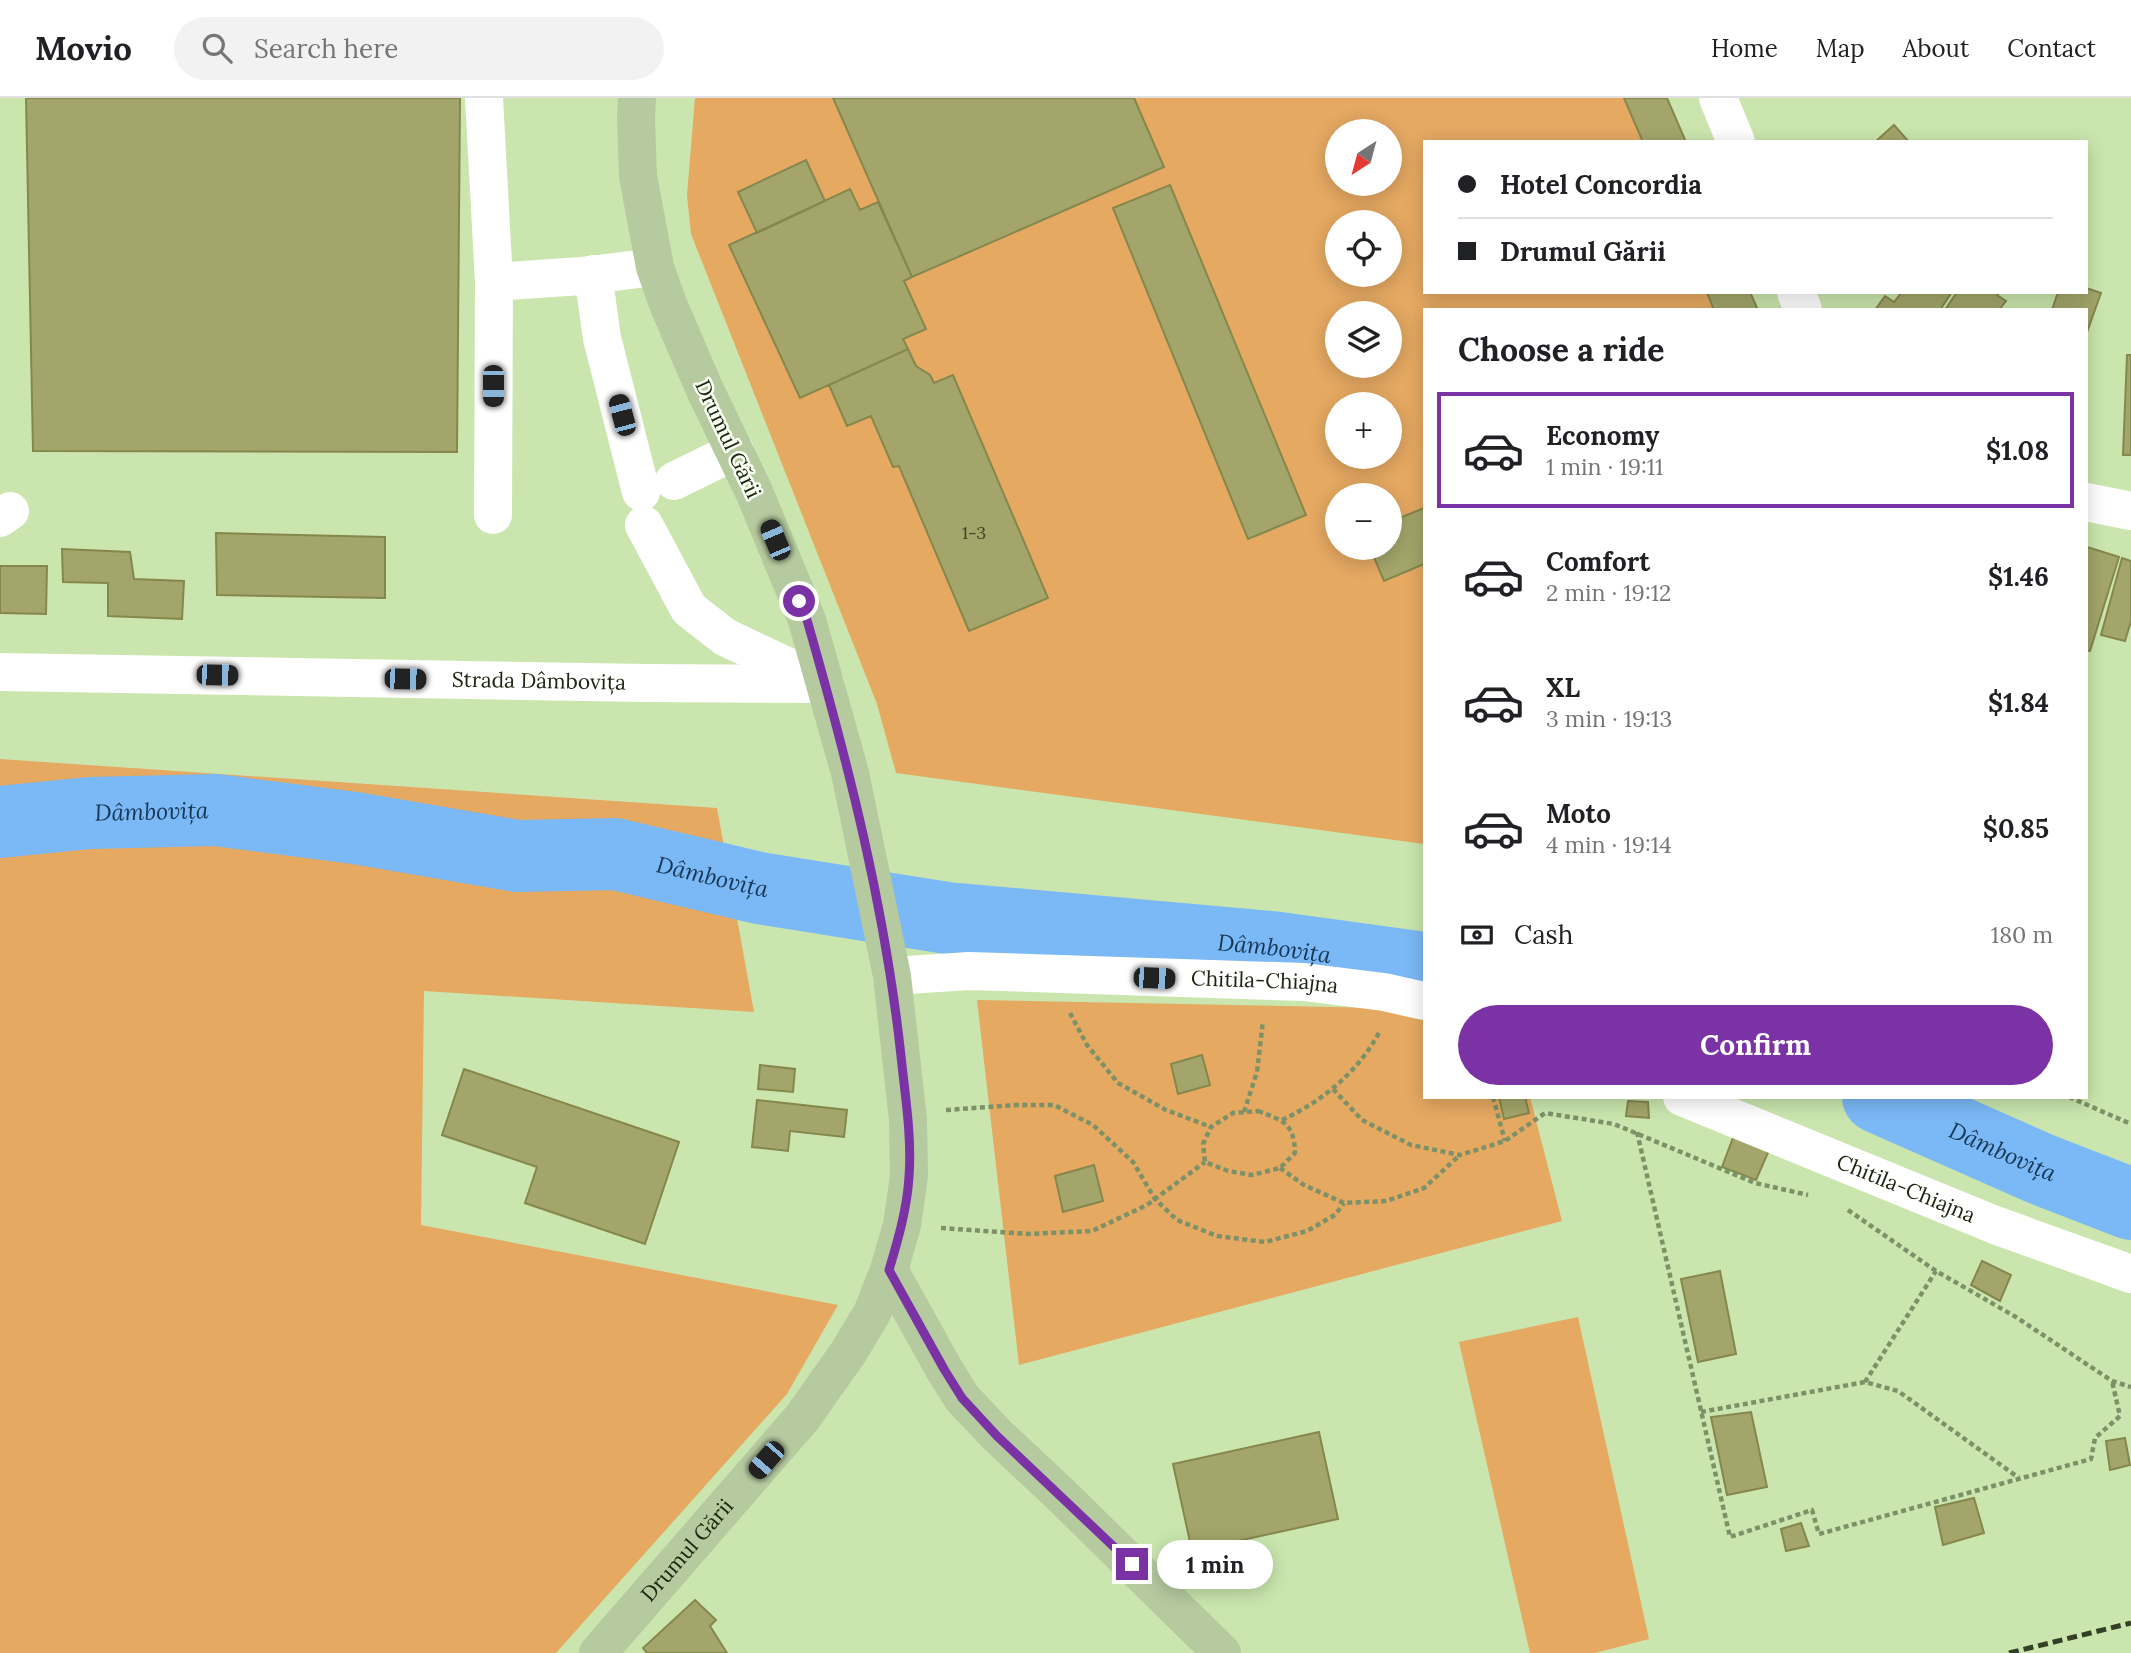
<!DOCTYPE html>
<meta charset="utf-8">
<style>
body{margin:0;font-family:Lora,serif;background:#f2f2f2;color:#202124;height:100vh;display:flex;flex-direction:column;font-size:26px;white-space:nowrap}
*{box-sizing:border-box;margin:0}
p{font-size:23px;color:#757577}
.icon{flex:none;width:38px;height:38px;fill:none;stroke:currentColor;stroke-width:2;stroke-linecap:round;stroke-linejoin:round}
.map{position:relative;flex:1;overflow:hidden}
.details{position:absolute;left:1423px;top:210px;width:665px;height:791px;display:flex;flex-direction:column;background:#fff;border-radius:0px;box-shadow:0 4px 18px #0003}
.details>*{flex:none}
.top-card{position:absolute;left:1423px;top:42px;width:665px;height:154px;border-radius:0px;box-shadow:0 4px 18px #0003;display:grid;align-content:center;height:154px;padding:0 35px;background:#fff}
.needle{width:46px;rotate:216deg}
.controls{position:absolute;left:1325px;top:21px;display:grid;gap:14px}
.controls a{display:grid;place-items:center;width:77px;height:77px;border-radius:50%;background:#fff;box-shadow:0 4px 18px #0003;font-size:35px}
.end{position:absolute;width:32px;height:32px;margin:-16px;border:9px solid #7a32a5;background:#fff;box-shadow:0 0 0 4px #fff}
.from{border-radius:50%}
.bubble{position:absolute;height:49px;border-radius:24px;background:#fff;box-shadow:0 4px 18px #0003;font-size:23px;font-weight:700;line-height:49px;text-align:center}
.car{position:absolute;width:21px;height:42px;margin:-21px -10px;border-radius:9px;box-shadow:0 0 5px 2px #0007;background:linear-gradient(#222 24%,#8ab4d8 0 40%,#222 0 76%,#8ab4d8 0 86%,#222 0)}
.top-card b{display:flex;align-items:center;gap:24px;height:66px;font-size:26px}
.top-card b+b{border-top:2px solid #e0e0e0}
.top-card i{width:18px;height:18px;background:#202124}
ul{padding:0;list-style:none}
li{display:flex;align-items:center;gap:21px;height:116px;margin:0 14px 10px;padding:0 21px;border:4px solid transparent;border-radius:0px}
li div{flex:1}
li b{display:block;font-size:26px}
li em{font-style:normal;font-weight:700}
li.on{border-color:#7a32a5}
li>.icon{width:63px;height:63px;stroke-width:1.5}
h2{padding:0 35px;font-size:32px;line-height:84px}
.pay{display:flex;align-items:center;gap:18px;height:77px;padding:0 35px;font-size:26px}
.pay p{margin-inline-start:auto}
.primary-button{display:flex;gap:14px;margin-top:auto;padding:14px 35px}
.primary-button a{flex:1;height:80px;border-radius:42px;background:#7a32a5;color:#fff;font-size:28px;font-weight:700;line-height:80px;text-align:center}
header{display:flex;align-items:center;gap:42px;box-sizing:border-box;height:98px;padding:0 35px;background:#fff;border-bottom:2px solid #e0e0e0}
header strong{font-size:33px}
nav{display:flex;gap:38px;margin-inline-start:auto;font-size:24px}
.search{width:490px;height:63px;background:#f2f2f2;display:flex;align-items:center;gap:18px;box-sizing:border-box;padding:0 24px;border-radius:38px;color:#757577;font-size:26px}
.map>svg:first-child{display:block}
</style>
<header>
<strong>Movio</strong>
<div class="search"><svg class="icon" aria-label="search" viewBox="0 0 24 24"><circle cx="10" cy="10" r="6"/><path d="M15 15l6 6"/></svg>Search here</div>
<nav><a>Home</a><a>Map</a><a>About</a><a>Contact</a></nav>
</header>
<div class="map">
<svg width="2131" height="1555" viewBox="0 0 2131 1555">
<rect width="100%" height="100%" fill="#cae6ae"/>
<!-- green -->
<path fill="#e5a962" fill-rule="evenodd" d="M695,0H1667L1686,44H1424V194H1750L1758,212H1424V746L896,675L877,606L691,136L687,97ZM1337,33H1390V86H1337ZM1337,124H1390V177H1337ZM1337,215H1390V268H1337ZM1337,306H1390V359H1337ZM1337,397H1390V450H1337Z
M0,661L717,710L754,914L424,893L421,1127L838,1207L787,1296L556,1555H0Z
M977,902L1385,910L1424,922V999H1530L1562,1123L1019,1267Z
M1578,1219L1649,1541L1595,1555H1530L1459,1244Z"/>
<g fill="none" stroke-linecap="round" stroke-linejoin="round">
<!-- river -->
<g stroke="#7bb8f6" stroke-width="72">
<path id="s1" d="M0,724L89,715L215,712L355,730L517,758L615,756L759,790L947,820L1271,849L1424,870"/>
<path id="s2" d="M1878,999L2041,1071L2131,1106"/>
</g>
</g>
<!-- building -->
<path fill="#a3a56a" stroke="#85874c" stroke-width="2" d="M26,0H460L457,354L33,353Z
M833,0H1134L1164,69L912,179Z
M1624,0H1667L1686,44H1643Z
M1894,27L1909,44H1875Z
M806,62L825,103L757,135L738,94Z
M1170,87L1306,417L1248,441L1113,110Z
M850,91L860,112L878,104L912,179L904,183L926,231L903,241L908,251L800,300L729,147Z
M2086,190L2101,195L2086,237V212H2052L2058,194H2086Z
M1707,194H1750L1758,212H1714Z
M1902,194H1952L1940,212H1875L1885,198L1894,204Z
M1957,194H2000L1997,197L2006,203L1999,212H1945Z
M908,251L916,268L930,277L934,285L953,277L1048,500L969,533L899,368L893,369L871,318L847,328L829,287Z
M2127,257H2131V357H2123Z
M1424,410V466L1384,483L1370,450H1390V424Z
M216,435L385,439V500L217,497Z
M2087,449L2119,459L2090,553L2086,552Z
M62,451L130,454L134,481L184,483L182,521L108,518V485L63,484Z
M2122,460L2131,463V523L2125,543L2101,537Z
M0,468H47L46,516L0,515Z
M1202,957L1210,987L1178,996L1171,966Z
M760,967L795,971L793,994L758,991Z
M464,971L679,1044L645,1146L525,1105L537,1069L442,1037Z
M1499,999H1525L1529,1015L1504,1021Z
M757,1002L847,1012L844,1039L790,1033L788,1053L752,1049Z
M1628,1003L1648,1004L1649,1020L1626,1018Z
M1734,1037L1770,1050L1756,1082L1722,1069Z
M1094,1067L1103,1103L1063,1114L1055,1078Z
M1982,1163L2011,1177L2000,1203L1971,1187Z
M1720,1173L1736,1256L1698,1264L1681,1181Z
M1751,1314L1767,1389L1727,1397L1711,1319Z
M1319,1334L1338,1421L1192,1453L1173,1366Z
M2125,1340L2130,1367L2110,1372L2106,1343Z
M1974,1400L1984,1435L1943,1447L1935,1409Z
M1801,1425L1809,1448L1786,1453L1781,1431Z
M695,1502L716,1522L710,1528L727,1555H647L643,1550Z"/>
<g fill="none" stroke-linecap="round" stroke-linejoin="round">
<!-- path -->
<path stroke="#7d9168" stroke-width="4.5" stroke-dasharray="5 3.5" stroke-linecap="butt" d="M1070,915L1087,947L1118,985L1166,1012L1211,1029
M1333,991L1362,1022L1411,1047L1460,1057L1505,1043L1545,1015L1614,1026L1755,1085L1808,1097
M1493,999L1505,1043
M2069,999L2131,1026
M946,1012L1016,1007H1054L1093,1027L1133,1064L1155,1101L1177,1122L1217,1138L1265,1144L1307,1133L1335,1117L1344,1105
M1258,1013C1284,1023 1294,1025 1295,1055L1280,1070L1252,1077L1228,1073L1205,1064L1203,1046L1211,1029L1233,1015Z
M1244,1014L1257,974L1263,923
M1282,1022C1324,1002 1358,974 1380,933
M1637,1034L1730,1439L1812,1412L1819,1436L2091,1361L2095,1340L2120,1318L2112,1283
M1280,1070L1304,1087L1344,1105L1386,1103L1424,1090L1460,1057
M1848,1112L1936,1173L2016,1219L2112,1283L2131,1289
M941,1130L1028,1136L1092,1133L1147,1107L1205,1064
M1865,1284L1936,1173
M1701,1314L1865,1284L1898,1293L2019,1380"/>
<!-- minor -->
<g stroke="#fff" stroke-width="38">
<path d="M484,0L494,184L493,417"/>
<path d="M1718,0L1736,44"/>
<path d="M593,176L602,240L641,394"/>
<path d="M494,184L582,178L655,169"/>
<path d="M1796,194L1803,212"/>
<path d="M674,383L735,353"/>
<path d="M2086,404L2131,413"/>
<path d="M0,420L10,413"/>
<path d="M644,427L689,511L725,539L814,581"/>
<path id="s3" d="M0,574L647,585L825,586"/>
<path id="s4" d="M892,878L969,873L1304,884L1384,894L1424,903"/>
<path id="s5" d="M1682,999L1995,1127L2131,1176"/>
</g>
<!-- major -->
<g stroke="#b5ca9f" stroke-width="38">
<path d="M889,1172L944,1271L962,1300L997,1337L1060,1396L1222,1555"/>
<path id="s6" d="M598,1555L802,1320L848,1255L872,1215L889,1172L902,1127L909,1078L908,1022L892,878L850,675L807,522L755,396L705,292L668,206L655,169L638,78L636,21L637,0"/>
</g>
<!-- rail -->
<path stroke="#344025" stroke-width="5" stroke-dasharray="10 5" stroke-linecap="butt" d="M2009,1555L2131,1525"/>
</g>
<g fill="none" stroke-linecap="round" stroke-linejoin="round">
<!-- route -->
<path stroke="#7a32a5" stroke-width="9" d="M799,503L807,522C848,665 885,809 901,958C905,997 912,1039 909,1079C907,1111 898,1142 889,1172L944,1271L962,1300L997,1338L1132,1466"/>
</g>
<g text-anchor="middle" stroke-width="5" stroke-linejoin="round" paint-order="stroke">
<!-- number labels -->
<g font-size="18" fill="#3d4526">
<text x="974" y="441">1-3</text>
</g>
<!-- street labels -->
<g font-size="21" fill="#1b250f" stroke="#f9fff3">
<text transform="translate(728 341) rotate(65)" y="7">Drumul Gării</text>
<text dy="7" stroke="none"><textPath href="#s3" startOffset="539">Strada Dâmbovița</textPath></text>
<text dy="7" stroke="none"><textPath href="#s4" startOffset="373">Chitila-Chiajna</textPath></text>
<text dy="7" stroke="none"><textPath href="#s5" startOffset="242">Chitila-Chiajna</textPath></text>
<text dy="7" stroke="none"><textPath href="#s6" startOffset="136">Drumul Gării</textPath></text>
</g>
<!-- water labels -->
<g font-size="23" font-style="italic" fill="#163655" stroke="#f9fff3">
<text dy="8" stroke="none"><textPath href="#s1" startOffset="152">Dâmbovița</textPath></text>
<text dy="8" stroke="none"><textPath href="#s1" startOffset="719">Dâmbovița</textPath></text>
<text dy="8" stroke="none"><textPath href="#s1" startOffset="1286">Dâmbovița</textPath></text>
<text dy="8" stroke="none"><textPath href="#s2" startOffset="136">Dâmbovița</textPath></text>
</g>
</g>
</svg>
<div class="controls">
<a><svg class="needle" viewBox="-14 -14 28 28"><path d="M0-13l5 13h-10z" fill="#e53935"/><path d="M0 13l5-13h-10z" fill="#757577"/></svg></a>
<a><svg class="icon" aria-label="locate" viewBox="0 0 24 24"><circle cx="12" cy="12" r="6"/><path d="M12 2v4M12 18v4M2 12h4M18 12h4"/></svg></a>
<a><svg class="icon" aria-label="layers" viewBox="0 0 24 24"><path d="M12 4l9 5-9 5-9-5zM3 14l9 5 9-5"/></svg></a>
<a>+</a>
<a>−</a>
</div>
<i class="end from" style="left:799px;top:503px"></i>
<i class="end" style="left:1132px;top:1466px"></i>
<div class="bubble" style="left:1157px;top:1442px;width:116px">1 min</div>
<i class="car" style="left:493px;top:288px;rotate:180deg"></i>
<i class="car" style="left:622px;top:317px;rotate:345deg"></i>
<i class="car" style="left:775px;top:442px;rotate:337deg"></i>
<i class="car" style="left:217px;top:577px;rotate:91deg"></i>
<i class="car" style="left:405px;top:581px;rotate:91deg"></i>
<i class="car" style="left:1154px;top:880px;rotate:92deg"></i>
<i class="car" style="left:766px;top:1362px;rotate:221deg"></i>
<div class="top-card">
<b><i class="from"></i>Hotel Concordia</b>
<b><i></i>Drumul Gării</b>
</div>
<section class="details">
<h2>Choose a ride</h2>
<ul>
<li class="on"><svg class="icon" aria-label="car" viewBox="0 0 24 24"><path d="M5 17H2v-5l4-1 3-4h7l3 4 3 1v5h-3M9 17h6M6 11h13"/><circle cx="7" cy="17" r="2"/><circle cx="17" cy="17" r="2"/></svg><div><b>Economy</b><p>1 min · 19:11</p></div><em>$1.08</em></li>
<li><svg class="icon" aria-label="car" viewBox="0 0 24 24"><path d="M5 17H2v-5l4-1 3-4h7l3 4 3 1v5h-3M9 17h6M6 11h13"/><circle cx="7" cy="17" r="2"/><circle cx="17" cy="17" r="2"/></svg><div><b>Comfort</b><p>2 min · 19:12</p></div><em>$1.46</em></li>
<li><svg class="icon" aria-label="car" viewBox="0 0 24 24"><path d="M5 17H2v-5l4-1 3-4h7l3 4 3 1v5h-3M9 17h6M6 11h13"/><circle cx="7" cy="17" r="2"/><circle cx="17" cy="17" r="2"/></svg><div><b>XL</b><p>3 min · 19:13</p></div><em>$1.84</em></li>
<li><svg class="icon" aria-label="car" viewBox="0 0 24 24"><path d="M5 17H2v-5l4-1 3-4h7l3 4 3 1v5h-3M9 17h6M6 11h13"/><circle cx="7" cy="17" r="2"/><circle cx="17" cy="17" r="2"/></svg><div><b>Moto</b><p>4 min · 19:14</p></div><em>$0.85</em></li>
</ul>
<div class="pay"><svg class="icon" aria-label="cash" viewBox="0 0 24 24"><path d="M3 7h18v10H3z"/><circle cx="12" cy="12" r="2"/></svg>Cash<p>180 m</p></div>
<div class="primary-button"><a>Confirm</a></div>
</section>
</div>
